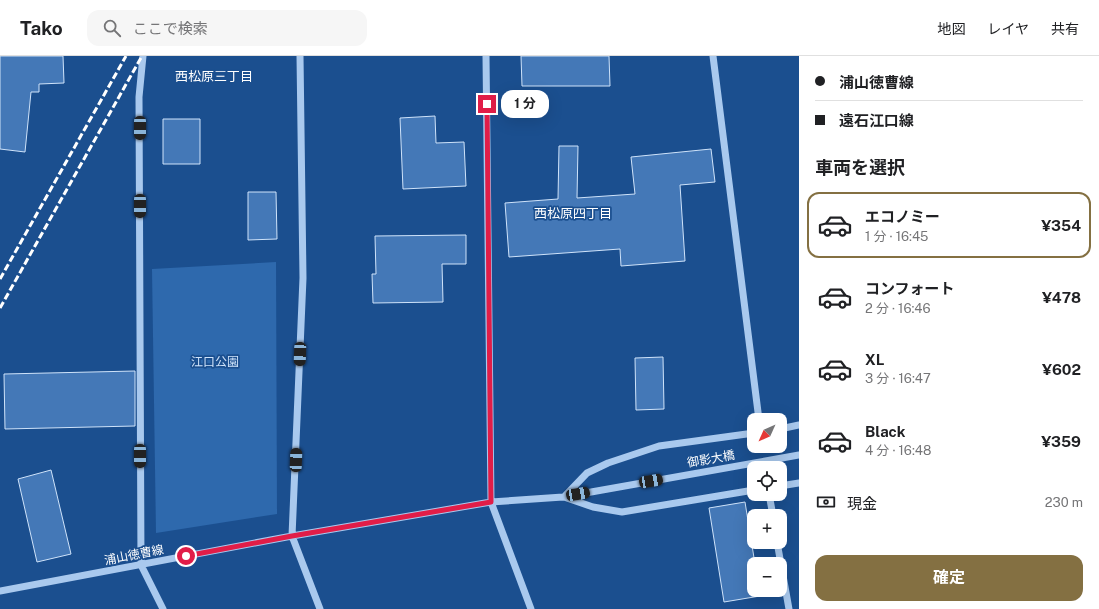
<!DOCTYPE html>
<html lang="ja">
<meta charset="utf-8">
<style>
body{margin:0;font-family:"Public Sans","Noto Sans JP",sans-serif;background:#f6f6f6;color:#202124;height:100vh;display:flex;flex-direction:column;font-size:15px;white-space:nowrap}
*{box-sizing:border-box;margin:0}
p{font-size:13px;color:#757577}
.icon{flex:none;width:22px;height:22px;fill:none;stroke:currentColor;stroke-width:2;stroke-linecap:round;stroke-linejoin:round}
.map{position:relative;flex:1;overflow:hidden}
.panel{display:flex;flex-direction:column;background:#fff;width:300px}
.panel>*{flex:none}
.guide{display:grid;align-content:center;height:88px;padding:0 16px;background:#fff}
.needle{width:26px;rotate:225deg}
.tools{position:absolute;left:747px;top:357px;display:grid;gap:8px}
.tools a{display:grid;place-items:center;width:40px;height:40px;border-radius:8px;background:#fff;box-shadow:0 4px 16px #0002;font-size:20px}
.end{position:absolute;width:18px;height:18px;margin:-9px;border:5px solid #e11d48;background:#fff;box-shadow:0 0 0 2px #fff}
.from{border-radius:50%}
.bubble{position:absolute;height:28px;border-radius:12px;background:#fff;box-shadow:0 4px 16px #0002;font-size:13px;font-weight:700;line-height:28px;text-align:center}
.car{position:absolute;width:12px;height:24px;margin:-12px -6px;border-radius:5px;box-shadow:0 0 3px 1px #0007;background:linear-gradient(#222 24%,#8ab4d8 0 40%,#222 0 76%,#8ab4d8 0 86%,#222 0)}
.guide b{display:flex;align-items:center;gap:14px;height:38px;font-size:15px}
.guide b+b{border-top:1px solid #e0e0e0}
.guide i{width:10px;height:10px;background:#202124}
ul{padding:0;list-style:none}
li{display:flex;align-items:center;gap:12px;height:66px;margin:0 8px 6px;padding:0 8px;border:2px solid transparent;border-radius:12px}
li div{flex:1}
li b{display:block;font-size:15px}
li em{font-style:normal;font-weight:700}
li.selected{border-color:#847042}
li>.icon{width:36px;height:36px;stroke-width:1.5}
h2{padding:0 16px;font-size:18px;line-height:48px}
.pay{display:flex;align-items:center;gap:10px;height:44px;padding:0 16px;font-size:15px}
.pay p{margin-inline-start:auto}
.button{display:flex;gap:8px;margin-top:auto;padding:8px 16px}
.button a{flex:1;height:46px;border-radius:12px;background:#847042;color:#fff;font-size:16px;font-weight:700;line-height:46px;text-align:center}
header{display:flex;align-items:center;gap:24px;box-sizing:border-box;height:56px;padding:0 20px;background:#fff;border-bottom:1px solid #e0e0e0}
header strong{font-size:19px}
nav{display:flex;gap:22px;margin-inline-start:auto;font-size:14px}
.search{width:280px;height:36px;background:#f6f6f6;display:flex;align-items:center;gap:10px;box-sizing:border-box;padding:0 14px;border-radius:12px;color:#757577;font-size:15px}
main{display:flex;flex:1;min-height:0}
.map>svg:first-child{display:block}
</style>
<header>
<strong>Tako</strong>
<div class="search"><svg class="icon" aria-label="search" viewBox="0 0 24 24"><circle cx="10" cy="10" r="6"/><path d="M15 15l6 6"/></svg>ここで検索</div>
<nav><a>地図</a><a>レイヤ</a><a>共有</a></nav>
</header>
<main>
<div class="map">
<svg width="799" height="553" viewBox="0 0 799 553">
<rect width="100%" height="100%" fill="#1b4f8f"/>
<!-- green -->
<path fill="#2e69ad" d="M276,206L277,458L156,477L152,213Z"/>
<!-- building -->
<path fill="#4478b7" stroke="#cfe3fa" d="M0,0H63L64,27L39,28V36H31L25,96L0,93Z
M521,0H609L610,30H522Z
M435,60L436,87L464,86L466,130L403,133L400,62Z
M163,63H200V108H163Z
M559,90H578L577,142L635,138L631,101L711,93L715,126L680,129L685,205L621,210L620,193L509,201L505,147L558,143Z
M248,136H276L277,183L248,184Z
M466,179V208H442L443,246L373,247L372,218H376L375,180Z
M663,301L664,353L636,354L635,302Z
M135,315V370L5,373L4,318Z
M51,414L71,498L37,506L18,423Z
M745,446L755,508H754V534H759L760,540L724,546L709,452Z"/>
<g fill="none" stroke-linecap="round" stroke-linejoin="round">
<!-- minor -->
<path stroke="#a9c9ee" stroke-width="7" d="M143,0L139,41L141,509L163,553
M300,0L303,222L292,480L320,553
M486,0L491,446L531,553
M713,0L759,364
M780,373L799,369
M780,430L799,427
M769,438L773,460
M564,441L587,417L608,407L659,390L754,377
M564,441L593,451L622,456L754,434
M777,486L789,553
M0,535L292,480L491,446L563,441L799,399"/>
<!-- rail -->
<path stroke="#fff" stroke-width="3" stroke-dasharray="7 3" stroke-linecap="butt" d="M0,223L126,0
M0,252L142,0"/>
</g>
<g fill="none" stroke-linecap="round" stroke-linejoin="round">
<!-- route -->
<path stroke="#e11d48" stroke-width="5" d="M186,500L292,480L491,446L487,48"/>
</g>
<g text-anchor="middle" stroke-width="3.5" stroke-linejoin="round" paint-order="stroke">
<!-- park labels -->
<g font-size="12" fill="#cfe3fa" stroke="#1b4f8f">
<text x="215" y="310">江口公園</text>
</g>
<!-- street labels -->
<g font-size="12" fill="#fff" stroke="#1b4f8f">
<text transform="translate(711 403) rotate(-10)" y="4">御影大橋</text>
<text transform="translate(134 499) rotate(-11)" y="4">浦山徳曹線</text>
</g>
<!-- neighbourhood labels -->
<g font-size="13" fill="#fff" stroke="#1b4f8f">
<text x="214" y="25">西松原三丁目</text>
<text x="573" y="162">西松原四丁目</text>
</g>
</g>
</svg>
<div class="tools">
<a><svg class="needle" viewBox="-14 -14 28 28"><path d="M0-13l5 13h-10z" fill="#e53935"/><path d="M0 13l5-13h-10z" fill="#757577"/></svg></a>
<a><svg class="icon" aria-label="locate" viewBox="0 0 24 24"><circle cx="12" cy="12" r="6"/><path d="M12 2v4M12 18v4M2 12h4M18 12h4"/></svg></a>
<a>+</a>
<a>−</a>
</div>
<i class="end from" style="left:186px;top:500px"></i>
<i class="end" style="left:487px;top:48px"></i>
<div class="bubble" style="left:501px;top:34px;width:48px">1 分</div>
<i class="car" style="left:140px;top:72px;rotate:180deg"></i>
<i class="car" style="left:140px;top:150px;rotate:180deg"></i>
<i class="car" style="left:300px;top:298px;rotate:182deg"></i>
<i class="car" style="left:140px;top:400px;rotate:180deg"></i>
<i class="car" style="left:296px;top:404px;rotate:2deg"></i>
<i class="car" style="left:651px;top:425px;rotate:80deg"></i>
<i class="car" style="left:578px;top:438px;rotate:80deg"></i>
</div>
<section class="panel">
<div class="guide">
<b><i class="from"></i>浦山徳曹線</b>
<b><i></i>遠石江口線</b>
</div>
<h2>車両を選択</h2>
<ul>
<li class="selected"><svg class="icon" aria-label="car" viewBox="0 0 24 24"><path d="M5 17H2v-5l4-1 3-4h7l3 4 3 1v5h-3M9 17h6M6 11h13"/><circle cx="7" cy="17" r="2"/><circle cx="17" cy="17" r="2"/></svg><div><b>エコノミー</b><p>1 分 · 16:45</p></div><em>¥354</em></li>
<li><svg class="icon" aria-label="car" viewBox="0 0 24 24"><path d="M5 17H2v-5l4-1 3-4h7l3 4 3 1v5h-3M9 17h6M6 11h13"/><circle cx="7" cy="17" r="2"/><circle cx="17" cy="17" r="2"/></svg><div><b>コンフォート</b><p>2 分 · 16:46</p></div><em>¥478</em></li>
<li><svg class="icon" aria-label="car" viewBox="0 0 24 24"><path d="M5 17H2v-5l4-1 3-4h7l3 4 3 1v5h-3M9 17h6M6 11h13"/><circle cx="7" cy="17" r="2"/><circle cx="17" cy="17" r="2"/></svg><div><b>XL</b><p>3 分 · 16:47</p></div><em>¥602</em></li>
<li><svg class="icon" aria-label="car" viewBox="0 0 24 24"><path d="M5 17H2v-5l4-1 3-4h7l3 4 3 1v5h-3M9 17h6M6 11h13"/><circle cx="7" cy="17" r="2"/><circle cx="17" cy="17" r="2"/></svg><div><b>Black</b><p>4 分 · 16:48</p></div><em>¥359</em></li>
</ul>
<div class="pay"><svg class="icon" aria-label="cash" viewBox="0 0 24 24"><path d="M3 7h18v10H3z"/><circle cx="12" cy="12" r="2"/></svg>現金<p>230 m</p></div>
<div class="button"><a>確定</a></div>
</section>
</main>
